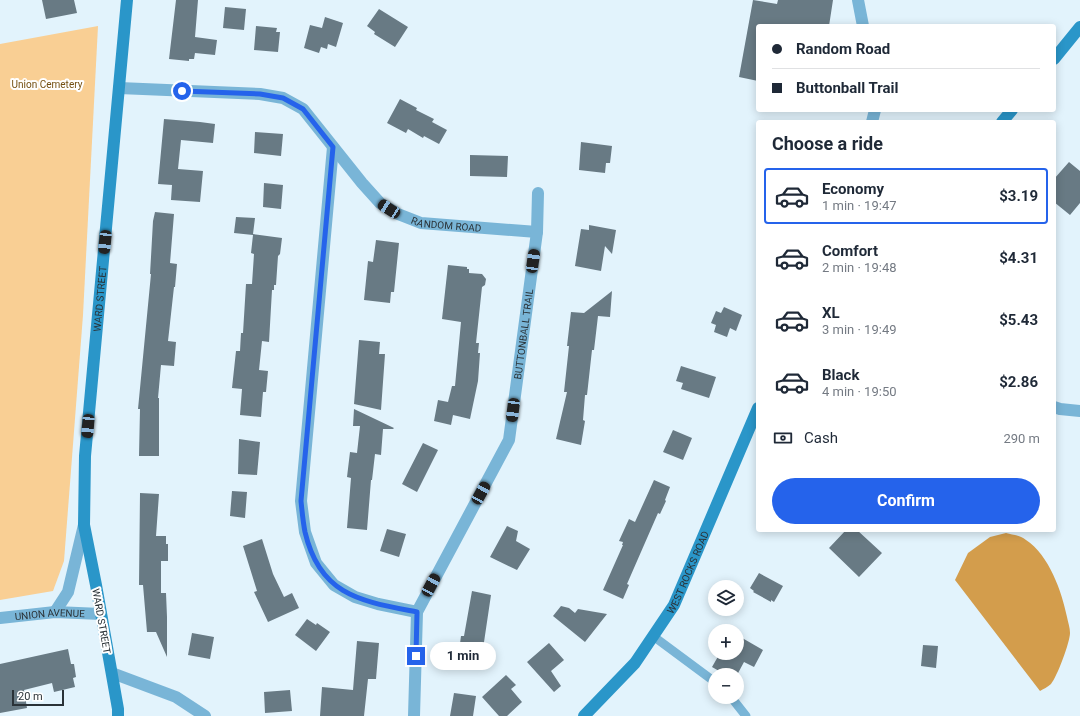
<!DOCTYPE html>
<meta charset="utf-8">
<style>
body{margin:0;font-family:Roboto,sans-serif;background:#f2f2f3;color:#1f2937;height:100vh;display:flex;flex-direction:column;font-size:15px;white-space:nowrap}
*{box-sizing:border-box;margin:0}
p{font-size:13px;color:#747a83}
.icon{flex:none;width:22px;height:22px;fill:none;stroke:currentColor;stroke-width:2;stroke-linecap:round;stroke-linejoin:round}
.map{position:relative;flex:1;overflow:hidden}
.sheet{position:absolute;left:756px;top:120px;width:300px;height:412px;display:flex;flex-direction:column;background:#fff;border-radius:4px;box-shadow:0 2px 10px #0003}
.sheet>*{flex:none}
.guide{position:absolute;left:756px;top:24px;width:300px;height:88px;border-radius:4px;box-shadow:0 2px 10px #0003;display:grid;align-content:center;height:88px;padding:0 16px;background:#fff}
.fabs{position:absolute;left:708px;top:580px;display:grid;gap:8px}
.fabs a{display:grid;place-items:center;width:36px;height:36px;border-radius:50%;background:#fff;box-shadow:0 2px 10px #0003;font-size:20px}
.scale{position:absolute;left:12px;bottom:10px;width:52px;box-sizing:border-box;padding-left:4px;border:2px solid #2a3237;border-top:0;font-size:11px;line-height:14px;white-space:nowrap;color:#2a3237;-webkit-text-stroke:3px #fff;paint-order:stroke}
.end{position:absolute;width:18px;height:18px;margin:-9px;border:5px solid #2563eb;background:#fff;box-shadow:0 0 0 2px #fff}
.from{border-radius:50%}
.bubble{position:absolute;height:28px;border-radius:14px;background:#fff;box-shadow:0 2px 10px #0003;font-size:13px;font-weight:700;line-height:28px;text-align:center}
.car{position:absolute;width:12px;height:24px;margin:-12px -6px;border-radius:5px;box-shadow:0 0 3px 1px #0007;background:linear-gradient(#222 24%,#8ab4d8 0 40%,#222 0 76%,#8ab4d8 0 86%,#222 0)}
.guide b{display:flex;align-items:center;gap:14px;height:38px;font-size:15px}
.guide b+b{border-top:1px solid #e0e1e3}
.guide i{width:10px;height:10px;background:#1f2937}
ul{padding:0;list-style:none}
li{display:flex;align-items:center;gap:12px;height:56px;margin:0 8px 6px;padding:0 8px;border:2px solid transparent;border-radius:4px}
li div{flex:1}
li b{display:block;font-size:15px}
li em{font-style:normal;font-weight:700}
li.active{border-color:#2563eb}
li>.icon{width:36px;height:36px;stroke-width:1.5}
h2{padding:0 16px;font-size:18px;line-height:48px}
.pay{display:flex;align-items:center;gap:10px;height:44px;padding:0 16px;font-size:15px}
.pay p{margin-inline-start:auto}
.action{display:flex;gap:8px;margin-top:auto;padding:8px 16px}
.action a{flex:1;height:46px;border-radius:24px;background:#2563eb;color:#fff;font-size:16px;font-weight:700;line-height:46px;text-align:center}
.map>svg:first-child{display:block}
</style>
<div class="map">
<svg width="1080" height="716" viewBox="0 0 1080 716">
<rect width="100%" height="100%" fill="#e2f3fc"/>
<!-- green -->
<path fill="#f9cf94" d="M98,26L83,315L64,561L53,591L0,600V44Z"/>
<!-- water -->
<path fill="#d39d4c" d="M1006,533C1013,535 1020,535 1026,540C1049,555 1062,592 1067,617C1068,622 1070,628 1070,633C1070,642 1057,677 1051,684C1048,687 1043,689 1040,691L955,580L968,553L990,537Z"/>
<!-- building -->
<path fill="#687a84" d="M42,0H74L77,13L46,19Z
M176,0H198L195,37L217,40L215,55L195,53L194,59H189V61L169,59Z
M753,0L777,4L778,0H833L829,26H758V81L739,77Z
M225,7L246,9L244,30L223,28Z
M379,9L408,27L395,47L374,34L375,32L367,26Z
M325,17L343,23L336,47L328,44L327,49L321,47L319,53L304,48L310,25L322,28Z
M256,26L277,28L276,32H280L278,52L254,50Z
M400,99L417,108L416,110L434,119L432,122L447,130L439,144L424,136L423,138L408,129L406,133L387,123Z
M164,119L200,122L215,124L213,143L181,140L178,169L203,171L200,202L171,200L172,185L158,184Z
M255,132L283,134L281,156L254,153Z
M581,142L612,146L610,163H606L605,173L579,170Z
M470,155L508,156L507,177L470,176Z
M1069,162L1080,171V203L1070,215L1054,202V179Z
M264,183L283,185L281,209L263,207Z
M155,212L174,214L170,263L177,264L175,287H174L168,341L176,342L174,366L161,365L158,398H159V456H139L140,409H138L151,274H150L151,257L153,221Z
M236,217L255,218L253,234L282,238L280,254L278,256L276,285H274V290H272L269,342L262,341L259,370L268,371L266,392H263L261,417L240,415L242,389L232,388L236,351H240L241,333H243L246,284H252L254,254L251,253L253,235L234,233Z
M589,225L616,230L612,254L605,246L601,271L575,266L581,229L589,230Z
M376,240L399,243L394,292H391L390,303L364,300L368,261L373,262Z
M448,265L467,267V269H469V273L482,274L486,279L485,285L482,287L476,343H479L478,353H480L478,381L470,419L453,415L451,425L434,421L438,400L448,402L452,386H455L461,322L442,319Z
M612,291L610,317L598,316L594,350H592L587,395H585L583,420L585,421L581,445L556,439L567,392H564L569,346H567L571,312L584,313Z
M724,307L742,315L736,331L730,328L727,337L714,332L716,325L711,323L716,311L721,313Z
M359,340L380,342L379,354H385L381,410L354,404Z
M681,366L716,377L709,398L681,389L683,383L676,381Z
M354,409L394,428L393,429H383L381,455L375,454L372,480H371L367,530L347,528L351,478L347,477L350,452L357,453L360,426H353Z
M673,430L692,438L683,460L663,452Z
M239,439L260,442L257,475L238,474Z
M423,443L438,450L417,492L402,484Z
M654,480L670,487L665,500L666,501L660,514L658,513L627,584L629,585L623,599L603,590L623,545H622L623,542L619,541L629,519L635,522Z
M232,491L247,492L245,518L230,516Z
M140,493L159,494L156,536H166V544H168V561H161V593H166L167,617V657L156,632H147L143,585H139Z
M507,526L518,531L516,541L530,549L517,570L490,557Z
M387,529L406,534L399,557L380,551Z
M846,530H857L882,553L859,577L829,548Z
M262,539L273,574L284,597L292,593L299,608L268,622L254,592L257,591L243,546Z
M759,573L783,586L774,602L771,600V602L753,592L754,591L750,588Z
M472,591L491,595L480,669L457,666L461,636H464Z
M561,606L569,608L575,613L578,609L607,614L585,642L553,616Z
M307,619L316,625L317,623L330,632L316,651L295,635Z
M192,633L214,637L210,659L188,655Z
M737,635L763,650L754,667L744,662L737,675H726L712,667L720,653H737Z
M357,641L379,643L376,679H368L364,716H320L322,687L353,690Z
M549,643L564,660L551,671L561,686L554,692L527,662Z
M923,645L938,646L936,668L921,666Z
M68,649L71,664H74L76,677L73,678L75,687L54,692L52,683L24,690L27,708L0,713V664Z
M506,675L516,685L511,689L522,702L507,716H499L482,697Z
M290,690L292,711L265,713L264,692Z
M454,693L476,696L473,716H450Z"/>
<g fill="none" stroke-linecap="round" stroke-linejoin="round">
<!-- lane -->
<path stroke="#79b5d7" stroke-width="9" d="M653,636L715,682
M731,697L746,716"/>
<!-- street -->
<g stroke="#79b5d7" stroke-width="12">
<path d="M858,0L863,26"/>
<path id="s1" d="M119,88L260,94L283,98L303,109L362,183L380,203L398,214L421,223L537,232"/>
<path d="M872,122L875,110"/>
<path d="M333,147L301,501L305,532L316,563L334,585L355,597L378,604L417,612"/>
<path d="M1054,407L1060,409L1080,411"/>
<path d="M55,612L68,592L84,525"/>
<path id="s2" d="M0,618L55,612L101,614"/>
<path d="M112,673L176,697L205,716"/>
<path id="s3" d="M414,716L417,612L509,440L537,232L538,193"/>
</g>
<!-- secondary -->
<g stroke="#2a96c9" stroke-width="12">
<path d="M1054,59L1080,27"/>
<path d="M1002,122L1012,110"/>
<path id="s4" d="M118,716V709L96,585L84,525L85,456L127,0"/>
<path id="s5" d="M584,716L635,663L674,605L758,408"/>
</g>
</g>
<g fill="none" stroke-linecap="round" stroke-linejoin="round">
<!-- route -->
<path stroke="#2563eb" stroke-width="5" d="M182,91L260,94L283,98L303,109L333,147L301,501C302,511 303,522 305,532C320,596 361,601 417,612L416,656"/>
</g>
<g text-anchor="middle" stroke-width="4" stroke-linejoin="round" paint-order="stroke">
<!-- park labels -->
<g font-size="10" fill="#744f11" stroke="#fff">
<text x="47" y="88">Union Cemetery</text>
</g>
<!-- street labels -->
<g font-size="10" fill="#2a3237" stroke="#fff">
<text dy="4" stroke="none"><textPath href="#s1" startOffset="380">RANDOM ROAD</textPath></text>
<text dy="4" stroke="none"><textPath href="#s4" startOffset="421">WARD STREET</textPath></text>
<text dy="4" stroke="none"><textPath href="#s3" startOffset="406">BUTTONBALL TRAIL</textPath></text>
<text dy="4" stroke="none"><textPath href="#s5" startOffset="179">WEST ROCKS ROAD</textPath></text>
<text dy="4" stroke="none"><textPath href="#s2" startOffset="50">UNION AVENUE</textPath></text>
<text transform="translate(102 621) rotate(80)" y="4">WARD STREET</text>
</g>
</g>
</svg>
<div class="fabs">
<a><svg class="icon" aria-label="layers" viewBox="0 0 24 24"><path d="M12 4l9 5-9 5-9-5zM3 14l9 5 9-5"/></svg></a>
<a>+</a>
<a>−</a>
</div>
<div class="scale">20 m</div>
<i class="end from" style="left:182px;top:91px"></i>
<i class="end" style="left:416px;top:656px"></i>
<div class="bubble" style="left:430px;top:642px;width:66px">1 min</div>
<i class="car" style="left:389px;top:209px;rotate:303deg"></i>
<i class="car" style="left:105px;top:242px;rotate:186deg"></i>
<i class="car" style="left:533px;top:261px;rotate:8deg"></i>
<i class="car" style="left:513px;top:410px;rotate:187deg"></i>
<i class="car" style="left:88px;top:426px;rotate:185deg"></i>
<i class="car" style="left:481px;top:493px;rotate:29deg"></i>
<i class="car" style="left:431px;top:585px;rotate:28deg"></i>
<div class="guide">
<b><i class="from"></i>Random Road</b>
<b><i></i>Buttonball Trail</b>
</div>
<section class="sheet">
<h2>Choose a ride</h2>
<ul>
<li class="active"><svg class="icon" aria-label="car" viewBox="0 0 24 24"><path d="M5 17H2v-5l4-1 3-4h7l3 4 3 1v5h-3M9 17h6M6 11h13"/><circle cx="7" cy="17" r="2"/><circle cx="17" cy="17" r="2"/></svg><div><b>Economy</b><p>1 min · 19:47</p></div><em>$3.19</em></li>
<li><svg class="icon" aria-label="car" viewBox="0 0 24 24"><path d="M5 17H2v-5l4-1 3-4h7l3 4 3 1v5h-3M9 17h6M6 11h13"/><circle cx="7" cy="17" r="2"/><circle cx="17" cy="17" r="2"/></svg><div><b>Comfort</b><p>2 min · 19:48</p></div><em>$4.31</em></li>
<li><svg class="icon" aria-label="car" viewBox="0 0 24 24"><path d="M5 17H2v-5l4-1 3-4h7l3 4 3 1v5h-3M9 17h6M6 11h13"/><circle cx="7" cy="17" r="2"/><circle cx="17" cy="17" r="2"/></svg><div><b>XL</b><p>3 min · 19:49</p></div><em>$5.43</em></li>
<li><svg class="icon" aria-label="car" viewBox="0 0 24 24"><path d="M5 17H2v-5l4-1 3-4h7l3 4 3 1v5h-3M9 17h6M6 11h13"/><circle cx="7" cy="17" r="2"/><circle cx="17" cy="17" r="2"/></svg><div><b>Black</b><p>4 min · 19:50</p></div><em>$2.86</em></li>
</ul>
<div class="pay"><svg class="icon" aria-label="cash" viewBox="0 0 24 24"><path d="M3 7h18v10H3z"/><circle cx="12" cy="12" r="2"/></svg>Cash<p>290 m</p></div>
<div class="action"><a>Confirm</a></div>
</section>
</div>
